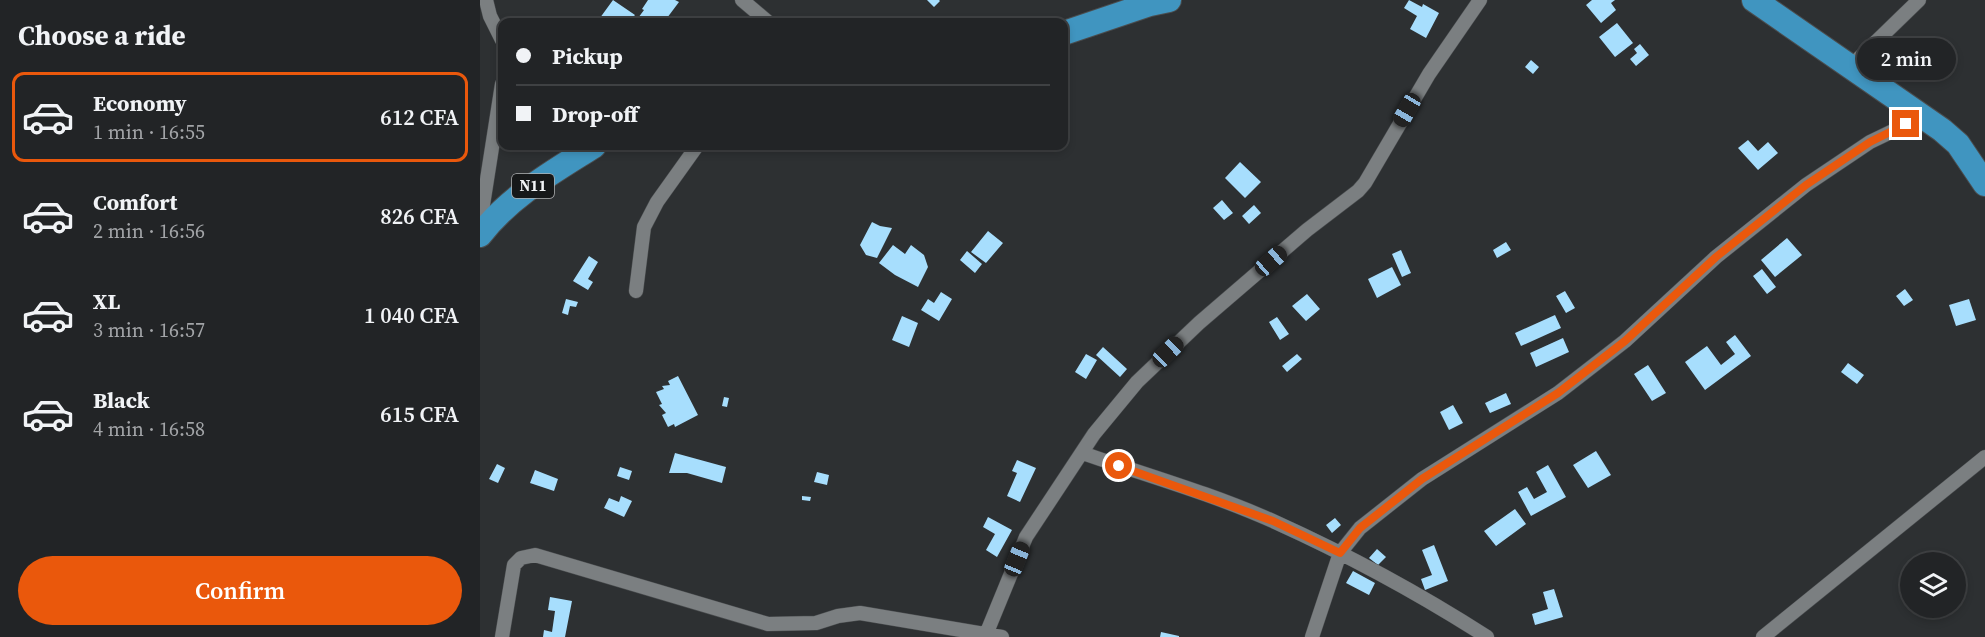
<!DOCTYPE html>
<meta charset="utf-8">
<style>
body{margin:0;font-family:"Source Serif 4",serif;background:#2a2c2e;color:#f1f3f6;height:100vh;display:flex;flex-direction:column;font-size:22px;white-space:nowrap}
*{box-sizing:border-box;margin:0}
p{font-size:20px;color:#a2a4a7}
.icon{flex:none;width:33px;height:33px;fill:none;stroke:currentColor;stroke-width:2;stroke-linecap:round;stroke-linejoin:round}
.map{position:relative;flex:1;overflow:hidden}
.side{display:flex;flex-direction:column;background:#222426;width:480px}
.side>*{flex:none}
.hud{position:absolute;left:18px;top:18px;width:570px;height:132px;border-radius:12px;box-shadow:0 3px 9px #0003,0 0 0 2px #3f4143;display:grid;align-content:center;height:132px;padding:0 18px;background:#222426}
.buttons{position:absolute;left:1420px;top:552px;display:grid;gap:12px}
.buttons a{display:grid;place-items:center;width:66px;height:66px;border-radius:50%;background:#222426;box-shadow:0 3px 9px #0003,0 0 0 2px #3f4143;font-size:30px}
.end{position:absolute;width:27px;height:27px;margin:-14px;border:8px solid #ea580c;background:#fff;box-shadow:0 0 0 3px #fff}
.from{border-radius:50%}
.bubble{position:absolute;height:42px;border-radius:21px;background:#222426;box-shadow:0 3px 9px #0003,0 0 0 2px #3f4143;font-size:20px;font-weight:600;line-height:42px;text-align:center}
.car{position:absolute;width:18px;height:36px;margin:-18px -9px;border-radius:8px;box-shadow:0 0 4px 2px #0007;background:linear-gradient(#222 24%,#8ab4d8 0 40%,#222 0 76%,#8ab4d8 0 86%,#222 0)}
.hud b{display:flex;align-items:center;gap:21px;height:57px;font-size:22px}
.hud b+b{border-top:2px solid #3f4143}
.hud i{width:15px;height:15px;background:#f1f3f6}
ul{padding:0;list-style:none}
li{display:flex;align-items:center;gap:18px;height:90px;margin:0 12px 9px;padding:0 6px;border:3px solid transparent;border-radius:12px}
li div{flex:1}
li b{display:block;font-size:22px}
li em{font-style:normal;font-weight:600}
li.selected{border-color:#ea580c}
li>.icon{width:54px;height:54px;stroke-width:1.5}
h2{padding:0 18px;font-size:27px;line-height:72px}
.action{display:flex;gap:12px;margin-top:auto;padding:12px 18px}
.action a{flex:1;height:69px;border-radius:36px;background:#ea580c;color:#fff;font-size:24px;font-weight:600;line-height:69px;text-align:center}
main{display:flex;flex:1;min-height:0}
.map>svg:first-child{display:block}
</style>
<main>
<section class="side">
<h2>Choose a ride</h2>
<ul>
<li class="selected"><svg class="icon" aria-label="car" viewBox="0 0 24 24"><path d="M5 17H2v-5l4-1 3-4h7l3 4 3 1v5h-3M9 17h6M6 11h13"/><circle cx="7" cy="17" r="2"/><circle cx="17" cy="17" r="2"/></svg><div><b>Economy</b><p>1 min · 16:55</p></div><em>612 CFA</em></li>
<li><svg class="icon" aria-label="car" viewBox="0 0 24 24"><path d="M5 17H2v-5l4-1 3-4h7l3 4 3 1v5h-3M9 17h6M6 11h13"/><circle cx="7" cy="17" r="2"/><circle cx="17" cy="17" r="2"/></svg><div><b>Comfort</b><p>2 min · 16:56</p></div><em>826 CFA</em></li>
<li><svg class="icon" aria-label="car" viewBox="0 0 24 24"><path d="M5 17H2v-5l4-1 3-4h7l3 4 3 1v5h-3M9 17h6M6 11h13"/><circle cx="7" cy="17" r="2"/><circle cx="17" cy="17" r="2"/></svg><div><b>XL</b><p>3 min · 16:57</p></div><em>1 040 CFA</em></li>
<li><svg class="icon" aria-label="car" viewBox="0 0 24 24"><path d="M5 17H2v-5l4-1 3-4h7l3 4 3 1v5h-3M9 17h6M6 11h13"/><circle cx="7" cy="17" r="2"/><circle cx="17" cy="17" r="2"/></svg><div><b>Black</b><p>4 min · 16:58</p></div><em>615 CFA</em></li>
</ul>
<div class="action"><a>Confirm</a></div>
</section>
<div class="map">
<svg width="1505" height="637" viewBox="0 0 1505 637">
<rect width="100%" height="100%" fill="#2d3032"/>
<!-- building -->
<path fill="#a7defd" d="M133,0L155,15L149,22H117Z
M168,0H195L199,2L184,22H155L164,10L162,9Z
M447,0H459L460,1L454,7Z
M929,0L942,7L943,4L959,13L946,38L930,29L937,16L924,8Z
M1112,0H1135L1131,3L1136,10L1121,23L1106,5Z
M1137,23L1153,43L1135,57L1119,37Z
M1160,44L1169,55L1156,66L1150,59L1157,53L1154,49Z
M1051,60L1059,67L1053,74L1045,67Z
M1268,140L1278,151L1288,142L1298,153L1278,170L1258,148Z
M760,162L781,182L765,198L745,178Z
M742,200L753,213L744,220L733,208Z
M774,205L781,213L769,224L762,216Z
M392,222L400,226L412,228L397,258L386,255L380,245Z
M508,231L523,243L506,263L491,252Z
M1307,238L1322,255L1295,277L1281,260Z
M1026,242L1031,250L1017,258L1013,250Z
M413,245L425,254L431,245L444,255L448,267L438,287L415,275L399,263Z
M921,250L931,273L922,277L912,254Z
M487,251L502,264L495,273L480,260Z
M109,256L118,262L108,279L113,282L108,290L93,281Z
M912,267L921,285L897,298L888,279Z
M1282,269L1296,287L1287,294L1273,276Z
M1425,289L1433,300L1424,306L1416,296Z
M1085,291L1095,308L1086,313L1076,296Z
M461,292L472,299L459,321L441,310L448,299L454,303Z
M827,294L840,309L826,321L812,306Z
M86,299L98,302L96,307L90,306L88,315L82,313Z
M1489,299L1496,320L1476,326L1469,305Z
M1075,315L1081,328L1041,346L1035,333Z
M422,316L438,323L429,347L412,340Z
M797,317L809,334L800,340L789,322Z
M1255,335L1271,356L1225,390L1205,362L1227,346L1241,365L1255,354L1246,342Z
M1083,338L1089,352L1056,367L1050,353Z
M623,347L647,369L640,377L616,355Z
M606,354L617,360L606,379L595,372Z
M817,354L822,359L807,372L802,366Z
M1368,363L1384,375L1377,384L1361,372Z
M1168,365L1186,393L1172,401L1154,374Z
M198,376L218,415L195,427L194,424L188,427L182,415L186,413L179,405L182,404L176,392L184,389L182,386L190,385L188,381Z
M1026,393L1031,404L1010,413L1005,403Z
M244,397L249,398L247,407L242,406Z
M973,405L983,423L969,430L960,412Z
M1116,451L1131,475L1108,488L1093,465Z
M195,453L246,467L242,483L207,473H189Z
M537,460L556,468L540,502L527,496L537,473L532,471Z
M17,464L25,468L18,483L9,479Z
M1068,465L1086,497L1051,516L1038,492L1047,487L1054,499L1067,492L1056,472Z
M140,467L152,471L149,480L137,476Z
M55,470L78,479L74,491L50,483Z
M337,472L349,475L347,485L334,482Z
M141,496L152,501L144,517L124,508L129,498L139,502Z
M322,496L331,497L330,501L322,500Z
M1035,509L1046,524L1016,546L1004,531Z
M508,517L532,530L517,557L506,550L515,534L503,527Z
M855,518L861,525L852,533L846,525Z
M954,545L968,581L945,590L941,579L952,575L942,550Z
M897,549L906,557L898,565L889,558Z
M873,571L895,583L889,595L866,583Z
M1074,589L1083,617L1055,625L1052,614L1068,609L1063,592Z
M70,597L92,601L85,637H63L64,630L72,632L75,611L68,610Z
M681,632L699,636V637H680Z"/>
<g fill="none" stroke-linecap="round" stroke-linejoin="round">
<defs>
<path id="street" d="M6,0L10,16L22,40
M262,0L288,22
M1371,66L1439,0
M0,224L22,84
M156,291L164,227L177,202L217,146
M602,453C666,475 733,494 795,522C868,555 940,594 1007,637
M22,637L34,565L41,558L55,555L288,624L336,623L358,616L380,613L522,637
M505,637L546,537L614,434L657,382L719,323L827,230L878,191L885,183L949,74L1000,0
M832,637L860,553L880,528L942,479L1078,393L1145,341L1236,257L1326,185L1390,142L1444,116
M1283,637L1505,457"/>
<path id="highway" d="M1274,0L1462,130L1478,144L1505,184
M584,33L670,4L689,0
M0,235C30,196 73,172 114,146"/>
</defs>
<!-- street casing -->
<use href="#street" stroke="#4a4d4f" stroke-width="15"/>
<!-- highway casing -->
<use href="#highway" stroke="#4a4d4f" stroke-width="26"/>
<!-- street -->
<use href="#street" stroke="#7b7f81" stroke-width="14"/>
<!-- highway -->
<use href="#highway" stroke="#4095c0" stroke-width="24"/>
</g>
<g fill="none" stroke-linecap="round" stroke-linejoin="round">
<!-- route -->
<path stroke="#ea580c" stroke-width="8" d="M639,466L793,521L860,553L880,528L942,479L1078,393L1145,341L1236,257L1326,185L1390,142L1426,124"/>
</g>
<g text-anchor="middle" stroke-width="6" stroke-linejoin="round" paint-order="stroke">
<!-- shield labels -->
<rect fill="#161819" stroke="#b0b2b4" stroke-width="1.5" x="32" y="174" width="42" height="24" rx="4.5"/>
<g font-size="15" font-weight="bold" fill="#f2f4f6">
<text x="53" y="191">N11</text>
</g>
</g>
</svg>
<div class="buttons">
<a><svg class="icon" aria-label="layers" viewBox="0 0 24 24"><path d="M12 4l9 5-9 5-9-5zM3 14l9 5 9-5"/></svg></a>
</div>
<i class="end from" style="left:639px;top:466px"></i>
<i class="end" style="left:1426px;top:124px"></i>
<div class="bubble" style="left:1377px;top:38px;width:99px">2 min</div>
<i class="car" style="left:927px;top:110px;rotate:210deg"></i>
<i class="car" style="left:791px;top:261px;rotate:49deg"></i>
<i class="car" style="left:688px;top:352px;rotate:46deg"></i>
<i class="car" style="left:537px;top:559px;rotate:22deg"></i>
<div class="hud">
<b><i class="from"></i>Pickup</b>
<b><i></i>Drop-off</b>
</div>
</div>
</main>
